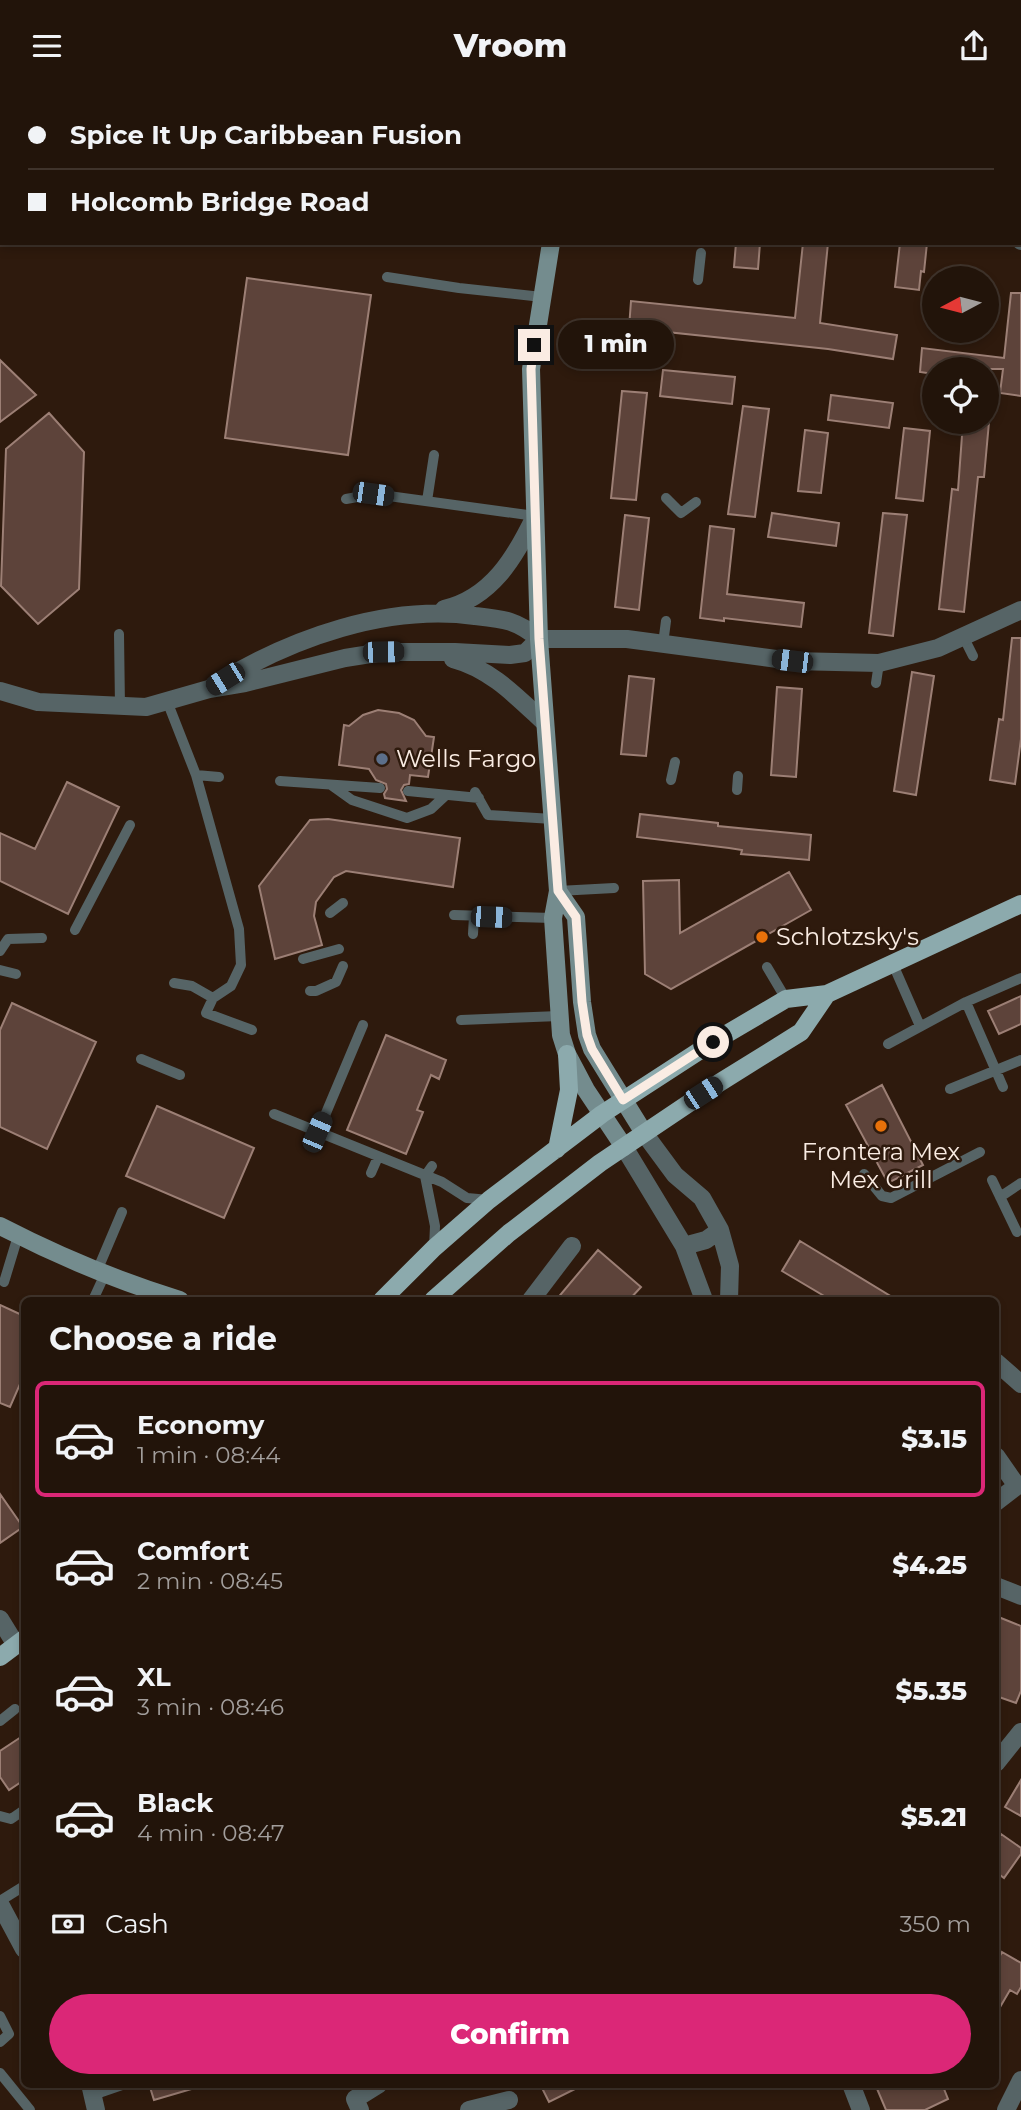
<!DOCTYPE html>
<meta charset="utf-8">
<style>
body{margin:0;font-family:Montserrat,sans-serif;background:#2e2118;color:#f1f3f6;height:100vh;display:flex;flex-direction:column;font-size:26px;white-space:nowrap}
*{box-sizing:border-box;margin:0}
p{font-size:23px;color:#a29e9c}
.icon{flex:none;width:38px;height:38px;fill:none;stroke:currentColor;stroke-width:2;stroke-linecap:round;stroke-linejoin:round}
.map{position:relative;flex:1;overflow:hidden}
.panel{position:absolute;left:21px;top:1206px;width:978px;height:791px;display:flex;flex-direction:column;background:#22140a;border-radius:10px;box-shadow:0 4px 10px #0003,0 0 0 2px #3f332b}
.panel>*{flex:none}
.guide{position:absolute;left:0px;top:0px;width:1022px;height:154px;box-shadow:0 4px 10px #0003,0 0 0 2px #3f332b;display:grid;align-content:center;height:154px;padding:0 28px;background:#22140a}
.needle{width:46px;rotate:263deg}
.tools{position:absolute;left:922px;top:175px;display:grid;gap:14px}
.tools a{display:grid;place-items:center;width:77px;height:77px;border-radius:50%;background:#22140a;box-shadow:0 4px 10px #0003,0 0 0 2px #3f332b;font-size:35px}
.end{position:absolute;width:32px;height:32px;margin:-16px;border:9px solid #faece3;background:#111;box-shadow:0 0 0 4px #111}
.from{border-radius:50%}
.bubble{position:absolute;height:49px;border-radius:24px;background:#22140a;box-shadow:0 4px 10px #0003,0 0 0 2px #3f332b;font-size:23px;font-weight:800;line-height:49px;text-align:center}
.car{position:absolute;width:21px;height:42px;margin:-21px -10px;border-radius:9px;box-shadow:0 0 5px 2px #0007;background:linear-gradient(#222 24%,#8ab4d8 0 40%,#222 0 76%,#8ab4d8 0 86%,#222 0)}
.guide b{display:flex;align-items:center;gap:24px;height:66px;font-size:26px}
.guide b+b{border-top:2px solid #3f332b}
.guide i{width:18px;height:18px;background:#f1f3f6}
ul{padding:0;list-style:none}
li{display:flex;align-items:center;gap:21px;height:116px;margin:0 14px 10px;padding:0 14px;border:4px solid transparent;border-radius:10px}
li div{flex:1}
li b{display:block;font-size:26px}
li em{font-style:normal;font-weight:800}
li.on{border-color:#db2777}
li>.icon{width:63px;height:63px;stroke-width:1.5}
h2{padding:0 28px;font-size:32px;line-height:84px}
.pay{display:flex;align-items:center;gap:18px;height:77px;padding:0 28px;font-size:26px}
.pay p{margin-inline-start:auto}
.primary-button{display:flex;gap:14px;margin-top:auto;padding:14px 28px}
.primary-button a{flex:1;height:80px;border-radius:42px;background:#db2777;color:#fff;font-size:28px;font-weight:800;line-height:80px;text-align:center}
header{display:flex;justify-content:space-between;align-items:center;height:91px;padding:0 28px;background:#22140a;font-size:32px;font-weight:800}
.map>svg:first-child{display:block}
</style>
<header><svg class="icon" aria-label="menu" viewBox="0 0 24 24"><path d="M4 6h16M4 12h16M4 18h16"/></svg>Vroom<svg class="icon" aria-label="share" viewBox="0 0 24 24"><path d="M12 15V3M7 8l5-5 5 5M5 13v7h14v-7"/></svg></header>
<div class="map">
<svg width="1021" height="2019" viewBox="0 0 1021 2019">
<rect width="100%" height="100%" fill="#2e1a0d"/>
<!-- building -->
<path fill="#5d433a" stroke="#9c7f75" stroke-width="2" d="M736,152H760L758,178L734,176Z
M803,152H828L820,232L897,244L893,268L828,258L629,237L631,210L795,227Z
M900,152H927L924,181L921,180L919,199L895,196Z
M247,187L371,204L348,364L225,347Z
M1011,202H1021V305L1000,302L1003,278H934V283L920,281L922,257L1004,267Z
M0,269L36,304L0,331Z
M663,279L735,286L732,313L660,305Z
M622,300L647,302L636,409L611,407Z
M831,304L893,312L889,337L828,329Z
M743,315L769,318L755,426L728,423Z
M49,322L84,361L79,498L38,533L1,495L6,358Z
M963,331H989L984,386H978L964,521L939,518L952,398L958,399Z
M904,337L930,340L923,410L896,407Z
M805,339L828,342L821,402L798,400Z
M772,422L839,432L836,455L768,446Z
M883,422L907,424L893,545L869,542Z
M625,424L649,427L639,519L615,516Z
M710,435L734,438L727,503L804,512L801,536L724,527V530L700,527Z
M1012,547H1021V648L1015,693L990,689L999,628L1003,629Z
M912,581L934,585L916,704L894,700Z
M629,585L654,588L646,665L621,663Z
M777,596L802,598L796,686L771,684Z
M378,619L399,622L414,629L426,645L434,646L428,686L410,684L409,693L404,694L401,699L406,710L385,707L384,703L387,698L386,693L376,689L369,678L339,674L344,634L349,635L363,624Z
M67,691L119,716L68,823L0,790V742L35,758Z
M640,723L718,732V735L811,744L809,769L741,763L742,759L729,757L637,746Z
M328,728L460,747L453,796L346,780L334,786L316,811L314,825L322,854L275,868L259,795L310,729Z
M789,781L811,819L671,898L645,883L643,790L679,789L680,842Z
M1021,905V933L999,943L988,920Z
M12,912L96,951L47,1058L0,1036V939Z
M386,944L446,969L439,988L431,984L417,1019L423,1021L406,1063L347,1039Z
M882,994L923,1074L888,1092L846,1014Z
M157,1015L254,1057L224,1127L126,1085Z
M800,1150L897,1209H831L782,1180Z
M598,1159L641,1196L629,1209H556Z
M0,1214L24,1225V1284L10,1316L0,1312Z
M0,1403L23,1436L0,1452Z
M996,1525L1021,1535V1600L1016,1612L996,1605Z
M24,1644V1689L9,1699L0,1686V1660Z
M1021,1689V1725L1005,1716Z
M1001,1743L1021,1757V1763L1004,1787L996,1781V1750Z
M1002,1861L1021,1872V1896L1017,1903L1010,1899L996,1923V1872Z
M149,1993H195V1997L154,2009Z
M540,1993H585L549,2011Z
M875,1993H942L948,2008L925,2019H886Z"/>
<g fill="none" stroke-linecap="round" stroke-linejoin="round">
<!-- lane -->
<path stroke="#566466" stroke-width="10" d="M90,0V2
M366,2V0
M886,2L887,0
M387,186L459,197L542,206
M698,189L701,162
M666,407L681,422L696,411
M346,408L374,403L535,425
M427,410L434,364
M119,543L120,616
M963,545L973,565
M663,553L666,530
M876,592L879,572
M167,610L196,684L239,838L241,874L231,895L213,907L206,922L252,939
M196,684L219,686
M671,689L675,671
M280,690L380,697
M331,694L352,709L407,727L431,718L446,704
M737,699L738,685
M408,700L479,707
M475,701L488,724L553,728
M558,800L614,797
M330,822L343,812
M454,824L553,827
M75,839L130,734
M473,843L474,825
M0,860L8,848L42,847
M303,868L339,858
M892,871L920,935
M767,876L786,908
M0,879L16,883
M174,892L192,895L213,907
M310,900H316L336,891L343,875
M966,911L1003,996
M461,929L559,925
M888,953L966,911L1021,887
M141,968L180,984
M950,998L1021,969
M274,1023L442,1091L467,1107L489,1109
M318,1041L363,934
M432,1075L425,1085L435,1135L434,1157
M371,1082L378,1066
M864,1083L882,1105L891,1107L980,1061
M992,1089L1017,1141
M1000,1106L1021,1092
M97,1180L122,1121
M4,1191L18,1145
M93,1209L105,1183
M0,1630L15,1618
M0,1725L11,1728L24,1719
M0,1810L24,1795
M0,1925L9,1943L0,1951
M0,1982L30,2019
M93,2004L125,1993"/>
<!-- street -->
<path stroke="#566466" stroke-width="18" d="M1020,149L1021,150
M444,518C491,507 515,467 535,425
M539,548H627L792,570L879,572L938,557L1021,519
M453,568C491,578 517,606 545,632
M218,592C292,547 387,513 475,525C503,528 517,529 539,548
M0,600L38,611L146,616L209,598L245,592L345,567L383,561H455L510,564L525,562L539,548
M644,1042L675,1084L702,1107L720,1139L730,1175L729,1209
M624,1056L684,1155L704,1209
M684,1155L706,1149L720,1139
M531,1209L572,1155
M996,1271L1021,1293
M996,1365L1017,1395L996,1411
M996,1495L1021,1505
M0,1528L16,1554
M996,1672L1021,1641
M0,1813L24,1858
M90,1993L96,2019
M851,1993L861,2019
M360,2019L355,2008L379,1993
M469,2019L509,2009
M1006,2019L1021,1989"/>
<!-- secondary -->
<path stroke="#748c8e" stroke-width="18" d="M577,2V0
M551,152L531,278L539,548L558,800L553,827L561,944L567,963L586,999L624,1056
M558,800L576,826L582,911L587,944L592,958L644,1042
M0,1135C58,1165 118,1190 180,1209"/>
<!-- primary -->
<path stroke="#8caaad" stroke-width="18" d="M557,1058L569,999L567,963
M382,1209L434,1157L489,1109L602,1023L713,951L786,908L827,903L1021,813
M433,1209L509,1142L600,1072L719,992L801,941L827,903
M0,1566L24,1548"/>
</g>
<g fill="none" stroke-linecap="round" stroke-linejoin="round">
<!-- route -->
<path stroke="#faece3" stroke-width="9" d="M534,254L531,278L539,548L558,800L576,826L582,911L587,944L592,958L623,1009L713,951"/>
</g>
<!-- markers -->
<circle fill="#5c6f8a" stroke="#2e1a0d" stroke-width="2.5" cx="382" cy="668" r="7"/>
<g fill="#e8710a" stroke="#2e1a0d" stroke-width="2.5">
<circle cx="762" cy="846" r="7"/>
<circle cx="881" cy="1035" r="7"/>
</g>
<g text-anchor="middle" stroke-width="5" stroke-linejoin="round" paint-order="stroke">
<!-- poi labels -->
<g font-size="24" fill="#faece3" stroke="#2e1a0d" text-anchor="start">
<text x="396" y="676">Wells Fargo</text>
<text x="776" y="854">Schlotzsky's</text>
<text x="881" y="1069" text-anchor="middle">Frontera Mex<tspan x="881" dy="28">Mex Grill</tspan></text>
</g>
</g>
</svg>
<div class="tools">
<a><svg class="needle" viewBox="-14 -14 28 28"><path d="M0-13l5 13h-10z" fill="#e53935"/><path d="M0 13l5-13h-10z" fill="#a29e9c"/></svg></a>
<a><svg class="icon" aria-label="locate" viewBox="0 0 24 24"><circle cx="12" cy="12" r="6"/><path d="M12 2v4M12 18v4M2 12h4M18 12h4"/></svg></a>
</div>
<i class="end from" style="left:713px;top:951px"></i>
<i class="end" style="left:534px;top:254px"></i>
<div class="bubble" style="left:558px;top:229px;width:116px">1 min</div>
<i class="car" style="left:373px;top:403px;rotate:98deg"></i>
<i class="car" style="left:383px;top:561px;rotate:89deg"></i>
<i class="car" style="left:792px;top:570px;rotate:277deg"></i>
<i class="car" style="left:225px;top:588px;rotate:238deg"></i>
<i class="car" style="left:491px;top:826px;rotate:92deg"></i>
<i class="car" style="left:703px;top:1002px;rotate:57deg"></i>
<i class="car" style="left:317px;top:1041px;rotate:23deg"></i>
<div class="guide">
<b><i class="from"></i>Spice It Up Caribbean Fusion</b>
<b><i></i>Holcomb Bridge Road</b>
</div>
<section class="panel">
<h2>Choose a ride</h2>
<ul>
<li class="on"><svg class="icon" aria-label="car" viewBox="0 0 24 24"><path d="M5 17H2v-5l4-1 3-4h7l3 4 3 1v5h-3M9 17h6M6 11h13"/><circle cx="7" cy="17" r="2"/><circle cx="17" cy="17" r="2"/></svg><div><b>Economy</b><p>1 min · 08:44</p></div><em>$3.15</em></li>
<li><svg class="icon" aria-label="car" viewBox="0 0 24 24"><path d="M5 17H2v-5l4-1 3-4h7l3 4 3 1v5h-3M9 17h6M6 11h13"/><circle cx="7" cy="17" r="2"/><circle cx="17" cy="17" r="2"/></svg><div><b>Comfort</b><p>2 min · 08:45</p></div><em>$4.25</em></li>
<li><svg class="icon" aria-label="car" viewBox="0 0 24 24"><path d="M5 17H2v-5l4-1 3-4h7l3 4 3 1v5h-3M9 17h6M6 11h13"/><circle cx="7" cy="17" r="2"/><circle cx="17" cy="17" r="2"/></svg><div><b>XL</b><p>3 min · 08:46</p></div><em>$5.35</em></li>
<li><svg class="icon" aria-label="car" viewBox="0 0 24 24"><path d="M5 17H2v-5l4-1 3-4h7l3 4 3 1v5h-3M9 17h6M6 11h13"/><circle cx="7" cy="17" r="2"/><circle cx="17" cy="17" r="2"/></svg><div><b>Black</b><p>4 min · 08:47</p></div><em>$5.21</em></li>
</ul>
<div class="pay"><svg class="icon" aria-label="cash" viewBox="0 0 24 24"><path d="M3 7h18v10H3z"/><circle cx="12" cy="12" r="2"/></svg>Cash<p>350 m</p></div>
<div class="primary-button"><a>Confirm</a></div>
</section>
</div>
